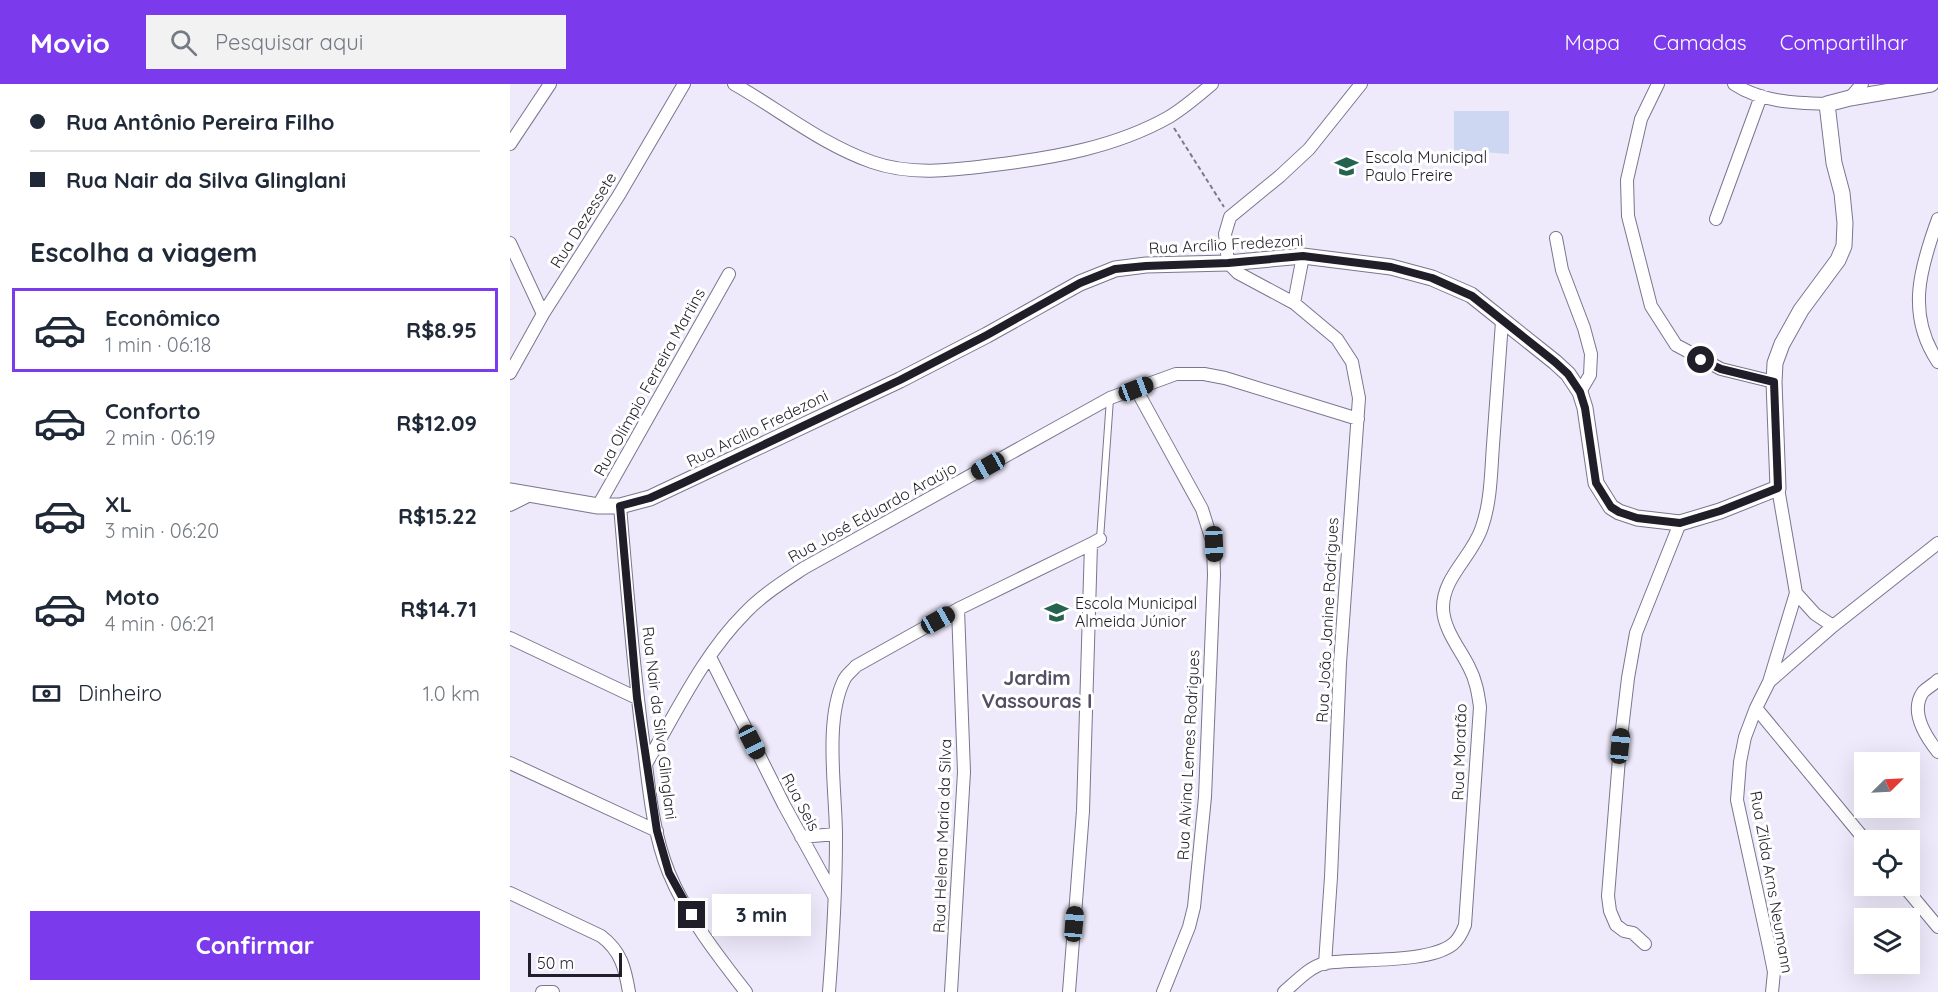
<!DOCTYPE html>
<html lang="pt">
<meta charset="utf-8">
<style>
body{margin:0;font-family:Quicksand,sans-serif;background:#f2f2f3;color:#1f2937;height:100vh;display:flex;flex-direction:column;font-size:22px;white-space:nowrap}
*{box-sizing:border-box;margin:0}
p{font-size:20px;color:#747a83}
.icon{flex:none;width:33px;height:33px;fill:none;stroke:currentColor;stroke-width:2;stroke-linecap:round;stroke-linejoin:round}
.map{position:relative;flex:1;overflow:hidden}
.details{display:flex;flex-direction:column;background:#fff;width:510px}
.details>*{flex:none}
.banner{display:grid;align-content:center;height:132px;padding:0 30px;background:#fff}
.needle{width:39px;rotate:66deg}
.buttons{position:absolute;left:1344px;top:668px;display:grid;gap:12px}
.buttons a{display:grid;place-items:center;width:66px;height:66px;border-radius:0px;background:#fff;box-shadow:0 6px 24px #0002;font-size:30px}
.scale{position:absolute;left:18px;bottom:15px;width:94px;box-sizing:border-box;padding-left:6px;border:3px solid #201e28;border-top:0;font-size:16px;line-height:21px;white-space:nowrap;color:#201e28;-webkit-text-stroke:4px #fff;paint-order:stroke}
.end{position:absolute;width:27px;height:27px;margin:-14px;border:8px solid #201e28;background:#fff;box-shadow:0 0 0 3px #fff}
.from{border-radius:50%}
.bubble{position:absolute;height:42px;border-radius:0px;background:#fff;box-shadow:0 6px 24px #0002;font-size:20px;font-weight:800;line-height:42px;text-align:center}
.car{position:absolute;width:18px;height:36px;margin:-18px -9px;border-radius:8px;box-shadow:0 0 4px 2px #0007;background:linear-gradient(#222 24%,#8ab4d8 0 40%,#222 0 76%,#8ab4d8 0 86%,#222 0)}
.banner b{display:flex;align-items:center;gap:21px;height:57px;font-size:22px}
.banner b+b{border-top:2px solid #e0e1e3}
.banner i{width:15px;height:15px;background:#1f2937}
ul{padding:0;list-style:none}
li{display:flex;align-items:center;gap:18px;height:84px;margin:0 12px 9px;padding:0 18px;border:3px solid transparent;border-radius:0px}
li div{flex:1}
li b{display:block;font-size:22px}
li em{font-style:normal;font-weight:800}
li.selected{border-color:#7c3aed}
li>.icon{width:54px;height:54px;stroke-width:1.5}
h2{padding:0 30px;font-size:27px;line-height:72px}
.pay{display:flex;align-items:center;gap:15px;height:66px;padding:0 30px;font-size:22px}
.pay p{margin-inline-start:auto}
.cta{display:flex;gap:12px;margin-top:auto;padding:12px 30px}
.cta a{flex:1;height:69px;border-radius:0px;background:#7c3aed;color:#fff;font-size:24px;font-weight:800;line-height:69px;text-align:center}
header{display:flex;align-items:center;gap:36px;box-sizing:border-box;height:84px;padding:0 30px;background:#7c3aed;color:#fff}
header strong{font-size:28px}
nav{display:flex;gap:33px;margin-inline-start:auto;font-size:21px}
.search{width:420px;height:54px;background:#f2f2f3;display:flex;align-items:center;gap:15px;box-sizing:border-box;padding:0 21px;border-radius:0px;color:#747a83;font-size:22px}
main{display:flex;flex:1;min-height:0}
.map>svg:first-child{display:block}
</style>
<header>
<strong>Movio</strong>
<div class="search"><svg class="icon" aria-label="search" viewBox="0 0 24 24"><circle cx="10" cy="10" r="6"/><path d="M15 15l6 6"/></svg>Pesquisar aqui</div>
<nav><a>Mapa</a><a>Camadas</a><a>Compartilhar</a></nav>
</header>
<main>
<section class="details">
<div class="banner">
<b><i class="from"></i>Rua Antônio Pereira Filho</b>
<b><i></i>Rua Nair da Silva Glinglani</b>
</div>
<h2>Escolha a viagem</h2>
<ul>
<li class="selected"><svg class="icon" aria-label="car" viewBox="0 0 24 24"><path d="M5 17H2v-5l4-1 3-4h7l3 4 3 1v5h-3M9 17h6M6 11h13"/><circle cx="7" cy="17" r="2"/><circle cx="17" cy="17" r="2"/></svg><div><b>Econômico</b><p>1 min · 06:18</p></div><em>R$8.95</em></li>
<li><svg class="icon" aria-label="car" viewBox="0 0 24 24"><path d="M5 17H2v-5l4-1 3-4h7l3 4 3 1v5h-3M9 17h6M6 11h13"/><circle cx="7" cy="17" r="2"/><circle cx="17" cy="17" r="2"/></svg><div><b>Conforto</b><p>2 min · 06:19</p></div><em>R$12.09</em></li>
<li><svg class="icon" aria-label="car" viewBox="0 0 24 24"><path d="M5 17H2v-5l4-1 3-4h7l3 4 3 1v5h-3M9 17h6M6 11h13"/><circle cx="7" cy="17" r="2"/><circle cx="17" cy="17" r="2"/></svg><div><b>XL</b><p>3 min · 06:20</p></div><em>R$15.22</em></li>
<li><svg class="icon" aria-label="car" viewBox="0 0 24 24"><path d="M5 17H2v-5l4-1 3-4h7l3 4 3 1v5h-3M9 17h6M6 11h13"/><circle cx="7" cy="17" r="2"/><circle cx="17" cy="17" r="2"/></svg><div><b>Moto</b><p>4 min · 06:21</p></div><em>R$14.71</em></li>
</ul>
<div class="pay"><svg class="icon" aria-label="cash" viewBox="0 0 24 24"><path d="M3 7h18v10H3z"/><circle cx="12" cy="12" r="2"/></svg>Dinheiro<p>1.0 km</p></div>
<div class="cta"><a>Confirmar</a></div>
</section>
<div class="map">
<svg width="1428" height="908" viewBox="0 0 1428 908">
<rect width="100%" height="100%" fill="#eeeafb"/>
<!-- building -->
<path fill="#cdd7f1" d="M944,27H999V70L944,66Z"/>
<g fill="none" stroke-linecap="round" stroke-linejoin="round">
<defs>
<path id="service" d="M590,455L600,315"/>
<path id="minor" d="M224,0C270,26 311,60 362,78C402,92 444,86 484,81C543,74 606,63 659,33C674,24 688,12 702,0
M1148,0L1131,35L1117,96L1118,132L1141,222L1166,261L1211,285L1264,298
M1224,0C1251,18 1285,19 1317,20
M1340,14L1352,0
M0,60L40,0
M1206,135L1251,12
M1428,135C1410,184 1396,231 1428,278
M1046,154L1052,186L1074,244L1081,270L1080,291L1070,308
M0,159L33,230
M784,219L793,172
M0,289L33,230L109,111L174,0
M626,305L692,425L703,460L704,491L695,713L684,823L679,843L653,908
M0,421L20,411
M88,422L219,190
M110,422C117,503 123,583 134,664C139,705 143,750 159,789C176,831 208,872 236,908
M1286,509L1305,530L1323,542
M0,554L127,614
M200,573L274,721L324,812
M1428,596C1424,600 1417,604 1413,608C1399,628 1416,653 1428,668
M1260,597L1323,542L1428,459
M1246,624L1355,756
M0,679L147,747
M136,680C166,629 193,571 235,529C252,511 273,498 294,484L600,314L666,290H694L715,294L848,335
M291,753L326,750
M1393,801L1428,843
M0,809L91,852C111,867 115,884 119,908
M1135,860L1123,849L1114,847L1106,841L1100,827L1098,812L1110,662L1118,594L1126,549L1170,439
M815,880L821,793L830,579L849,314L842,278L827,255L784,219L728,189L718,179L715,150L720,133L770,92L799,65L851,0
M32,908H43
M319,908C323,856 326,804 326,752C326,707 314,637 334,596C336,591 342,587 346,582L448,525L581,460
M441,908L454,688L448,525
M559,908L573,727L581,460L590,455
M774,908C786,898 799,883 815,879C847,874 918,880 943,860C949,855 952,849 955,841L970,623C968,609 966,596 959,583C950,565 934,546 933,525C932,493 963,472 972,443C981,417 981,388 983,361C986,320 989,279 992,238
M1262,908L1264,888L1259,863L1227,716L1230,678L1235,653L1246,624L1259,598L1286,509L1268,404"/>
<path id="tertiary" d="M0,407L88,422H110L140,414L390,296L477,251L570,199L605,185L636,181L718,179L793,172L881,183L922,194L961,211L1045,278L1058,290L1070,308L1075,324L1086,399L1101,423L1109,428L1127,434L1170,439L1210,427L1268,404L1264,298L1265,279L1272,260L1291,226L1328,176L1334,162L1335,139L1332,109L1324,79L1317,20L1340,14L1421,0"/>
</defs>
<!-- service casing -->
<use href="#service" stroke="#7b758e" stroke-width="8"/>
<!-- minor casing -->
<use href="#minor" stroke="#7b758e" stroke-width="14"/>
<!-- tertiary casing -->
<use href="#tertiary" stroke="#7b758e" stroke-width="17"/>
<!-- path -->
<path stroke="#7d7a87" stroke-width="2" stroke-dasharray="4.5 3" stroke-linecap="butt" d="M664,44L714,123"/>
<!-- service -->
<use href="#service" stroke="#fff" stroke-width="6"/>
<!-- minor -->
<use href="#minor" stroke="#fff" stroke-width="12"/>
<!-- tertiary -->
<use href="#tertiary" stroke="#fff" stroke-width="15"/>
</g>
<g fill="none" stroke-linecap="round" stroke-linejoin="round">
<!-- route -->
<path stroke="#201e28" stroke-width="8" d="M182,831L159,789L147,747L127,614L110,422L140,414L173,399L390,296L477,251L570,199L605,185L636,182L718,179L793,172L881,183L922,194L962,212L1045,278L1058,290L1070,308L1075,324L1086,399L1101,423L1109,428L1127,434L1170,439L1210,427L1268,404L1264,298L1211,285L1191,276"/>
</g>
<!-- icons -->
<defs>
<symbol id="school-bare" viewBox="-9 -9 18 18"><path d="M0-5L7-2L0 1L-7-2ZM-4 1L0 2.5L4 1V4Q0 6-4 4Z" fill="#26634f" stroke="#fff" stroke-width="2.5" paint-order="stroke"/></symbol>
</defs>
<g fill-rule="evenodd">
<use href="#school-bare" x="820" y="66" width="33" height="33"/>
<use href="#school-bare" x="530" y="512" width="33" height="33"/>
</g>
<g text-anchor="middle" stroke-width="6" stroke-linejoin="round" paint-order="stroke">
<!-- poi labels -->
<g font-size="16" fill="#201e28" stroke="#fff" text-anchor="start">
<text x="855" y="79">Escola Municipal<tspan x="855" dy="18">Paulo Freire</tspan></text>
<text x="565" y="525">Escola Municipal<tspan x="565" dy="18">Almeida Júnior</tspan></text>
</g>
<!-- street labels -->
<g font-size="16" fill="#201e28" stroke="#fff">
<text transform="translate(73 136) rotate(-58)" y="6">Rua Dezessete</text>
<text transform="translate(716 160) rotate(-3)" y="6">Rua Arcílio Fredezoni</text>
<text transform="translate(139 298) rotate(-61)" y="6">Rua Olímpio Ferreira Martins</text>
<text transform="translate(247 344) rotate(-26)" y="6">Rua Arcílio Fredezoni</text>
<text transform="translate(362 428) rotate(-29)" y="6">Rua José Eduardo Araújo</text>
<text transform="translate(817 536) rotate(-87)" y="6">Rua João Janine Rodrigues</text>
<text transform="translate(150 639) rotate(83)" y="6">Rua Nair da Silva Glinglani</text>
<text transform="translate(949 668) rotate(-88)" y="6">Rua Moratão</text>
<text transform="translate(678 671) rotate(-87)" y="6">Rua Alvina Lemes Rodrigues</text>
<text transform="translate(291 718) rotate(62)" y="6">Rua Seis</text>
<text transform="translate(432 752) rotate(-88)" y="6">Rua Helena Maria da Silva</text>
<text transform="translate(1262 798) rotate(80)" y="6">Rua Zilda Arns Neumann</text>
</g>
<!-- quarter labels -->
<g font-size="20" font-weight="bold" fill="#544f66" stroke="#fff">
<text x="527" y="601">Jardim<tspan x="527" dy="23">Vassouras I</tspan></text>
</g>
</g>
</svg>
<div class="buttons">
<a><svg class="needle" viewBox="-14 -14 28 28"><path d="M0-13l5 13h-10z" fill="#e53935"/><path d="M0 13l5-13h-10z" fill="#747a83"/></svg></a>
<a><svg class="icon" aria-label="locate" viewBox="0 0 24 24"><circle cx="12" cy="12" r="6"/><path d="M12 2v4M12 18v4M2 12h4M18 12h4"/></svg></a>
<a><svg class="icon" aria-label="layers" viewBox="0 0 24 24"><path d="M12 4l9 5-9 5-9-5zM3 14l9 5 9-5"/></svg></a>
</div>
<div class="scale">50 m</div>
<i class="end from" style="left:1191px;top:276px"></i>
<i class="end" style="left:182px;top:831px"></i>
<div class="bubble" style="left:202px;top:810px;width:99px">3 min</div>
<i class="car" style="left:626px;top:305px;rotate:69deg"></i>
<i class="car" style="left:478px;top:382px;rotate:241deg"></i>
<i class="car" style="left:704px;top:460px;rotate:178deg"></i>
<i class="car" style="left:428px;top:536px;rotate:61deg"></i>
<i class="car" style="left:242px;top:658px;rotate:153deg"></i>
<i class="car" style="left:1110px;top:662px;rotate:6deg"></i>
<i class="car" style="left:564px;top:840px;rotate:5deg"></i>
</div>
</main>
